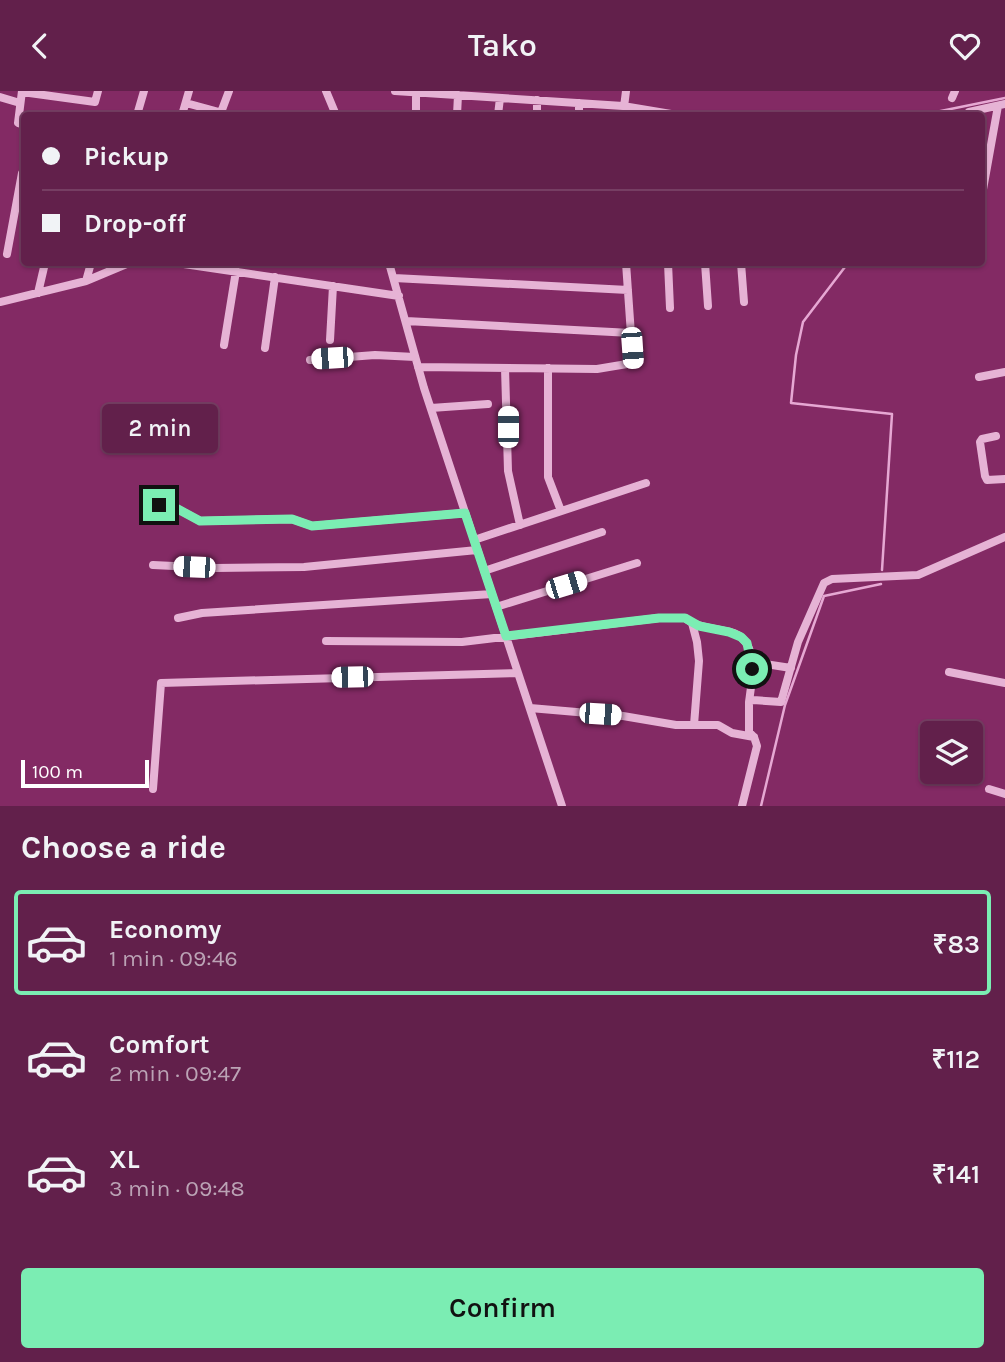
<!DOCTYPE html>
<meta charset="utf-8">
<style>
body{margin:0;font-family:Karla,sans-serif;background:#6b2d55;color:#f1f3f6;height:100vh;display:flex;flex-direction:column;font-size:26px;white-space:nowrap}
*{box-sizing:border-box;margin:0}
p{font-size:23px;color:#bba3b5}
.icon{flex:none;width:38px;height:38px;fill:none;stroke:currentColor;stroke-width:2;stroke-linecap:round;stroke-linejoin:round}
.map{position:relative;height:715px;overflow:hidden}
.side{display:flex;flex-direction:column;background:#62204b;flex:1}
.side>*{flex:none}
.top-card{position:absolute;left:21px;top:21px;width:964px;height:154px;border-radius:7px;box-shadow:0 2px 5px #0004,0 0 0 2px #763e63;display:grid;align-content:center;height:154px;padding:0 21px;background:#62204b}
.buttons{position:absolute;left:920px;top:630px;display:grid;gap:14px}
.buttons a{display:grid;place-items:center;width:63px;height:63px;border-radius:7px;background:#62204b;box-shadow:0 2px 5px #0004,0 0 0 2px #763e63;font-size:35px}
.scale{position:absolute;left:21px;bottom:18px;width:128px;box-sizing:border-box;padding-left:7px;border:4px solid #fff;border-top:0;font-size:19px;line-height:24px;white-space:nowrap;color:#fff;-webkit-text-stroke:5px #832a64;paint-order:stroke}
.end{position:absolute;width:32px;height:32px;margin:-16px;border:9px solid #7bedb3;background:#111;box-shadow:0 0 0 4px #111}
.from{border-radius:50%}
.bubble{position:absolute;height:49px;border-radius:7px;background:#62204b;box-shadow:0 2px 5px #0004,0 0 0 2px #763e63;font-size:23px;font-weight:600;line-height:49px;text-align:center}
.car{position:absolute;width:21px;height:42px;margin:-21px -10px;border-radius:9px;box-shadow:0 0 5px 2px #0007;background:linear-gradient(#fff 24%,#345 0 40%,#fff 0 76%,#345 0 86%,#fff 0)}
.top-card b{display:flex;align-items:center;gap:24px;height:66px;font-size:26px}
.top-card b+b{border-top:2px solid #763e63}
.top-card i{width:18px;height:18px;background:#f1f3f6}
ul{padding:0;list-style:none}
li{display:flex;align-items:center;gap:21px;height:105px;margin:0 14px 10px;padding:0 7px;border:4px solid transparent;border-radius:7px}
li div{flex:1}
li b{display:block;font-size:26px}
li em{font-style:normal;font-weight:600}
li.on{border-color:#7bedb3}
li>.icon{width:63px;height:63px;stroke-width:1.5}
h2{padding:0 21px;font-size:32px;line-height:84px}
.button{display:flex;gap:14px;margin-top:auto;padding:14px 21px}
.button a{flex:1;height:80px;border-radius:7px;background:#7bedb3;color:#111;font-size:28px;font-weight:600;line-height:80px;text-align:center}
header{display:flex;justify-content:space-between;align-items:center;height:91px;padding:0 21px;background:#62204b;font-size:32px;font-weight:600}
.map>svg:first-child{display:block}
</style>
<header><svg class="icon" aria-label="back" viewBox="0 0 24 24"><path d="M15 5l-7 7 7 7"/></svg>Tako<svg class="icon" aria-label="heart" viewBox="0 0 24 24"><path d="M12 20l-8-8c-3-5 5-10 8-4 3-6 11-1 8 4z"/></svg></header>
<div class="map">
<svg width="1005" height="715" viewBox="0 0 1005 715">
<rect width="100%" height="100%" fill="#832a64"/>
<g fill="none" stroke-linecap="round" stroke-linejoin="round">
<!-- stream -->
<path stroke="#e6a8d3" stroke-width="2.5" d="M921,24L1005,7
M848,172L803,231L796,264L791,312L892,323L882,479
M761,715L785,614L824,505L881,493"/>
<!-- minor -->
<path stroke="#e6b3d5" stroke-width="8" d="M22,0L18,32L24,34
M326,0L336,24
M395,0L623,15L677,24
M22,1L95,11L98,0
M0,6L20,12
M952,7L955,0
M537,9V24
M186,12L230,24
M969,21L1005,13
M137,24L144,0
M182,24L189,0
M220,24L229,0
M416,24V1
M457,24L458,4
M498,24L500,7
M579,24V12
M623,24L626,0
M982,104L998,15
M7,163L22,82L24,80
M177,172L399,205
M389,172L424,297L562,715
M668,172L670,217
M705,172L708,215
M741,172L744,211
M394,187L628,199
M86,190L91,172
M38,202L45,172
M0,211L86,190L129,172
M406,230L631,242
M330,249L333,195
M224,254L236,180
M265,257L275,186
M310,269L375,264L415,266
M418,276L597,278L633,272L626,172
M505,277L508,380L520,434
M548,277V386L561,420
M979,286L1005,281
M431,317L488,313
M996,345L982,348L980,351L985,385L987,389L1005,388
M143,411L176,417L200,430L292,428L312,435L465,422
M474,449L646,392
M153,474L215,477L304,476L477,459
M484,480L602,441
M496,516L637,472
M178,527L202,522L492,503
M692,532C705,537 717,538 730,541C760,548 752,589 749,611
M326,550L462,551L659,527H685L692,532L697,551L699,570L694,634
M752,571L791,577
M949,581L1005,592
M530,617L623,625L676,634H718L732,642L754,646
M153,698L161,592L518,582
M989,698L1005,703
M742,715L757,655L754,646L749,641V611L753,609L781,611L798,551L824,492L832,488L918,484L1005,446"/>
</g>
<g fill="none" stroke-linecap="round" stroke-linejoin="round">
<!-- route -->
<path stroke="#7bedb3" stroke-width="9" d="M159,414L176,417L200,430L292,428L312,435L465,422L506,545L659,527H685L699,535L729,541L741,546L747,552L752,578"/>
</g>
</svg>
<div class="buttons">
<a><svg class="icon" aria-label="layers" viewBox="0 0 24 24"><path d="M12 4l9 5-9 5-9-5zM3 14l9 5 9-5"/></svg></a>
</div>
<div class="scale">100 m</div>
<i class="end from" style="left:752px;top:578px"></i>
<i class="end" style="left:159px;top:414px"></i>
<div class="bubble" style="left:102px;top:313px;width:116px">2 min</div>
<i class="car" style="left:632px;top:257px;rotate:176deg"></i>
<i class="car" style="left:332px;top:267px;rotate:266deg"></i>
<i class="car" style="left:508px;top:336px;rotate:0deg"></i>
<i class="car" style="left:194px;top:476px;rotate:272deg"></i>
<i class="car" style="left:566px;top:494px;rotate:73deg"></i>
<i class="car" style="left:352px;top:586px;rotate:269deg"></i>
<i class="car" style="left:600px;top:623px;rotate:94deg"></i>
<div class="top-card">
<b><i class="from"></i>Pickup</b>
<b><i></i>Drop-off</b>
</div>
</div>
<section class="side">
<h2>Choose a ride</h2>
<ul>
<li class="on"><svg class="icon" aria-label="car" viewBox="0 0 24 24"><path d="M5 17H2v-5l4-1 3-4h7l3 4 3 1v5h-3M9 17h6M6 11h13"/><circle cx="7" cy="17" r="2"/><circle cx="17" cy="17" r="2"/></svg><div><b>Economy</b><p>1 min · 09:46</p></div><em>₹83</em></li>
<li><svg class="icon" aria-label="car" viewBox="0 0 24 24"><path d="M5 17H2v-5l4-1 3-4h7l3 4 3 1v5h-3M9 17h6M6 11h13"/><circle cx="7" cy="17" r="2"/><circle cx="17" cy="17" r="2"/></svg><div><b>Comfort</b><p>2 min · 09:47</p></div><em>₹112</em></li>
<li><svg class="icon" aria-label="car" viewBox="0 0 24 24"><path d="M5 17H2v-5l4-1 3-4h7l3 4 3 1v5h-3M9 17h6M6 11h13"/><circle cx="7" cy="17" r="2"/><circle cx="17" cy="17" r="2"/></svg><div><b>XL</b><p>3 min · 09:48</p></div><em>₹141</em></li>
</ul>
<div class="button"><a>Confirm</a></div>
</section>
